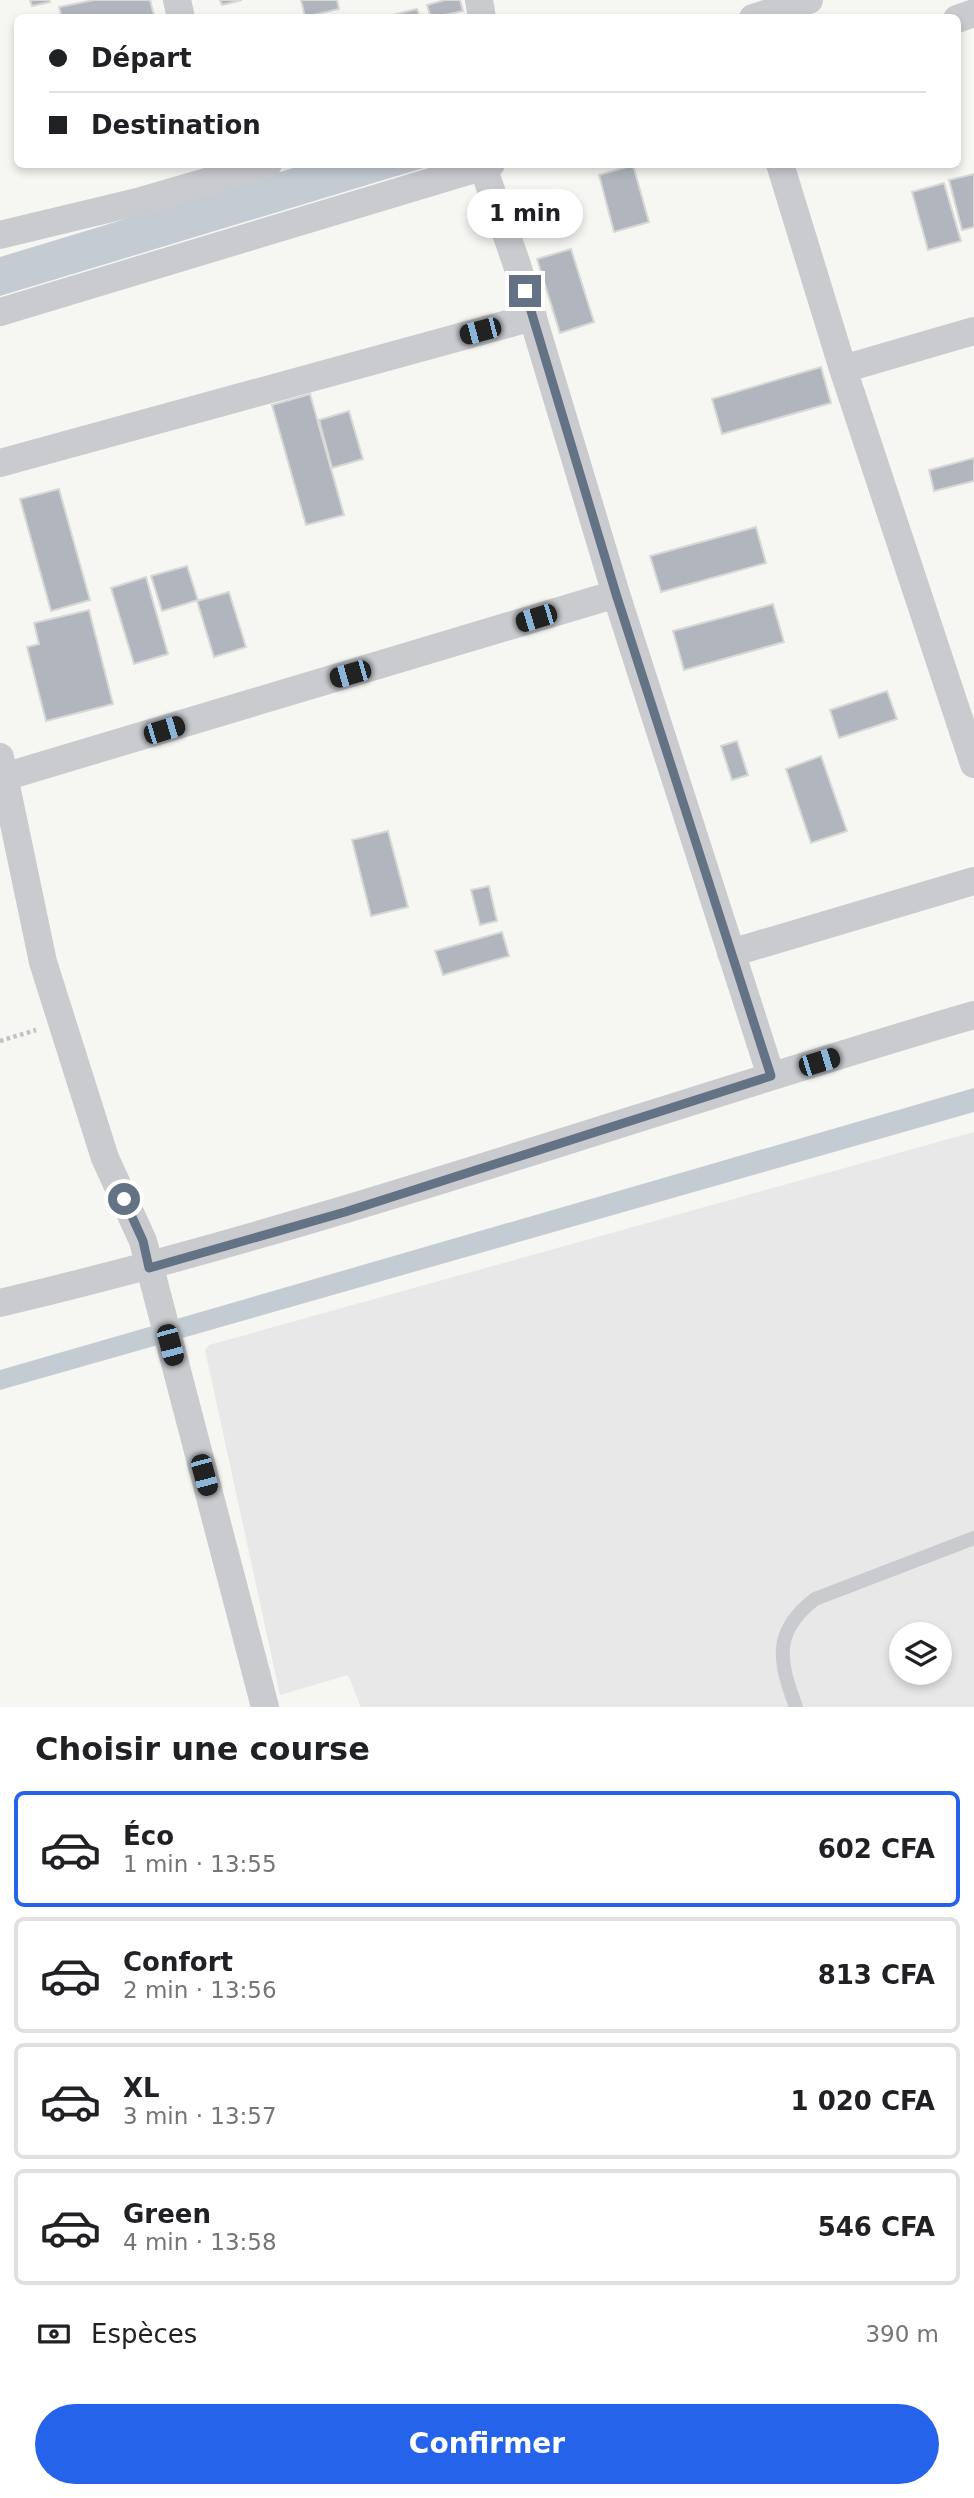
<!DOCTYPE html>
<html lang="fr">
<meta charset="utf-8">
<style>
body{margin:0;font-family:"DejaVu Sans",sans-serif;background:#f6f6f6;color:#202124;height:100vh;display:flex;flex-direction:column;font-size:26px;white-space:nowrap}
*{box-sizing:border-box;margin:0}
p{font-size:23px;color:#757577}
.icon{flex:none;width:38px;height:38px;fill:none;stroke:currentColor;stroke-width:2;stroke-linecap:round;stroke-linejoin:round}
.map{position:relative;height:1707px;overflow:hidden}
.sheet{display:flex;flex-direction:column;background:#fff;flex:1}
.sheet>*{flex:none}
.top-card{position:absolute;left:14px;top:14px;width:947px;height:154px;border-radius:10px;box-shadow:0 4px 10px #0003;display:grid;align-content:center;height:154px;padding:0 35px;background:#fff}
.controls{position:absolute;left:889px;top:1622px;display:grid;gap:14px}
.controls a{display:grid;place-items:center;width:63px;height:63px;border-radius:50%;background:#fff;box-shadow:0 4px 10px #0003;font-size:35px}
.end{position:absolute;width:32px;height:32px;margin:-16px;border:9px solid #647286;background:#fff;box-shadow:0 0 0 4px #fff}
.from{border-radius:50%}
.bubble{position:absolute;height:49px;border-radius:24px;background:#fff;box-shadow:0 4px 10px #0003;font-size:23px;font-weight:700;line-height:49px;text-align:center}
.car{position:absolute;width:21px;height:42px;margin:-21px -10px;border-radius:9px;box-shadow:0 0 5px 2px #0007;background:linear-gradient(#222 24%,#8ab4d8 0 40%,#222 0 76%,#8ab4d8 0 86%,#222 0)}
.top-card b{display:flex;align-items:center;gap:24px;height:66px;font-size:26px}
.top-card b+b{border-top:2px solid #e0e0e0}
.top-card i{width:18px;height:18px;background:#202124}
ul{padding:0;list-style:none}
li{display:flex;align-items:center;gap:21px;height:116px;margin:0 14px 10px;padding:0 21px;border:4px solid #e0e0e0;border-radius:10px}
li div{flex:1}
li b{display:block;font-size:26px}
li em{font-style:normal;font-weight:700}
li.on{border-color:#2563eb}
li>.icon{width:63px;height:63px;stroke-width:1.5}
h2{padding:0 35px;font-size:32px;line-height:84px}
.pay{display:flex;align-items:center;gap:18px;height:77px;padding:0 35px;font-size:26px}
.pay p{margin-inline-start:auto}
.primary-button{display:flex;gap:14px;margin-top:auto;padding:14px 35px}
.primary-button a{flex:1;height:80px;border-radius:42px;background:#2563eb;color:#fff;font-size:28px;font-weight:700;line-height:80px;text-align:center}
.map>svg:first-child{display:block}
</style>
<div class="map">
<svg width="974" height="1707" viewBox="0 0 974 1707">
<rect width="100%" height="100%" fill="#f6f7f3"/>
<!-- built -->
<path fill="#e7e8e7" fill-rule="evenodd" d="M974,1132V1707H361L348,1675L280,1695L205,1350L209,1345ZM901,1634H940V1673H901Z"/>
<!-- water -->
<path fill="#c4ccd3" d="M303,165H433L0,296V257Z
M974,1088V1112L0,1390V1370Z"/>
<!-- building -->
<path fill="#b1b6be" stroke="#d8d8d6" stroke-width="2" d="M30,0H49L50,2L32,6Z
M94,0H150L154,15L62,18L59,7Z
M220,0H242L222,5Z
M301,0H337L339,9L305,17Z
M445,0H460L463,11L431,18L427,5Z
M417,9L420,18H388V16Z
M633,165L649,222L614,232L599,175Z
M974,174V227L962,230L949,180Z
M944,183L961,241L928,250L912,192Z
M571,249L594,322L560,333L537,259Z
M821,367L831,403L722,434L712,399Z
M310,394L344,515L306,525L272,405Z
M349,411L363,459L332,468L319,420Z
M974,458V481L934,491L929,470Z
M59,489L90,600L51,611L20,499Z
M756,527L766,563L661,592L650,556Z
M187,566L198,600L162,611L151,576Z
M146,577L168,654L134,664L111,588Z
M229,592L246,647L214,657L197,601Z
M773,604L784,642L684,670L673,631Z
M89,610L113,704L46,721L27,647L39,644L34,623Z
M887,691L897,719L839,738L830,710Z
M737,741L748,775L732,780L721,746Z
M821,756L847,831L811,843L786,769Z
M388,831L408,907L371,916L352,840Z
M489,886L497,921L480,925L471,890Z
M502,932L509,956L443,975L435,951Z"/>
<g fill="none" stroke-linecap="round" stroke-linejoin="round">
<!-- path -->
<path stroke="#c0c1c4" stroke-width="4.5" stroke-dasharray="3.5 3.5" stroke-linecap="butt" d="M0,1041L36,1030"/>
<!-- lane -->
<path stroke="#c9cbcf" stroke-width="14" d="M796,1707C779,1661 772,1632 815,1599L974,1538"/>
<!-- street -->
<path stroke="#c9cbcf" stroke-width="28" d="M177,0L181,18
M479,0L482,18
M753,18L809,0
M957,19L974,13
M482,164L517,265L616,594L771,1076
M780,164L843,369L974,764
M0,235L141,201L268,164
M0,312L491,164
M843,369L974,331
M0,463L533,317
M0,757L43,962L105,1158L143,1241L265,1707
M4,777L616,594
M731,953L974,881
M0,1303C330,1225 648,1110 974,1015"/>
</g>
<g fill="none" stroke-linecap="round" stroke-linejoin="round">
<!-- route -->
<path stroke="#647286" stroke-width="9" d="M124,1199L143,1241L149,1268L345,1212L771,1076L616,594L525,291"/>
</g>
</svg>
<div class="controls">
<a><svg class="icon" aria-label="layers" viewBox="0 0 24 24"><path d="M12 4l9 5-9 5-9-5zM3 14l9 5 9-5"/></svg></a>
</div>
<i class="end from" style="left:124px;top:1199px"></i>
<i class="end" style="left:525px;top:291px"></i>
<div class="bubble" style="left:467px;top:189px;width:116px">1 min</div>
<i class="car" style="left:480px;top:331px;rotate:255deg"></i>
<i class="car" style="left:536px;top:618px;rotate:253deg"></i>
<i class="car" style="left:350px;top:674px;rotate:254deg"></i>
<i class="car" style="left:164px;top:730px;rotate:73deg"></i>
<i class="car" style="left:819px;top:1062px;rotate:73deg"></i>
<i class="car" style="left:170px;top:1345px;rotate:165deg"></i>
<i class="car" style="left:204px;top:1475px;rotate:165deg"></i>
<div class="top-card">
<b><i class="from"></i>Départ</b>
<b><i></i>Destination</b>
</div>
</div>
<section class="sheet">
<h2>Choisir une course</h2>
<ul>
<li class="on"><svg class="icon" aria-label="car" viewBox="0 0 24 24"><path d="M5 17H2v-5l4-1 3-4h7l3 4 3 1v5h-3M9 17h6M6 11h13"/><circle cx="7" cy="17" r="2"/><circle cx="17" cy="17" r="2"/></svg><div><b>Éco</b><p>1 min · 13:55</p></div><em>602 CFA</em></li>
<li><svg class="icon" aria-label="car" viewBox="0 0 24 24"><path d="M5 17H2v-5l4-1 3-4h7l3 4 3 1v5h-3M9 17h6M6 11h13"/><circle cx="7" cy="17" r="2"/><circle cx="17" cy="17" r="2"/></svg><div><b>Confort</b><p>2 min · 13:56</p></div><em>813 CFA</em></li>
<li><svg class="icon" aria-label="car" viewBox="0 0 24 24"><path d="M5 17H2v-5l4-1 3-4h7l3 4 3 1v5h-3M9 17h6M6 11h13"/><circle cx="7" cy="17" r="2"/><circle cx="17" cy="17" r="2"/></svg><div><b>XL</b><p>3 min · 13:57</p></div><em>1 020 CFA</em></li>
<li><svg class="icon" aria-label="car" viewBox="0 0 24 24"><path d="M5 17H2v-5l4-1 3-4h7l3 4 3 1v5h-3M9 17h6M6 11h13"/><circle cx="7" cy="17" r="2"/><circle cx="17" cy="17" r="2"/></svg><div><b>Green</b><p>4 min · 13:58</p></div><em>546 CFA</em></li>
</ul>
<div class="pay"><svg class="icon" aria-label="cash" viewBox="0 0 24 24"><path d="M3 7h18v10H3z"/><circle cx="12" cy="12" r="2"/></svg>Espèces<p>390 m</p></div>
<div class="primary-button"><a>Confirmer</a></div>
</section>
